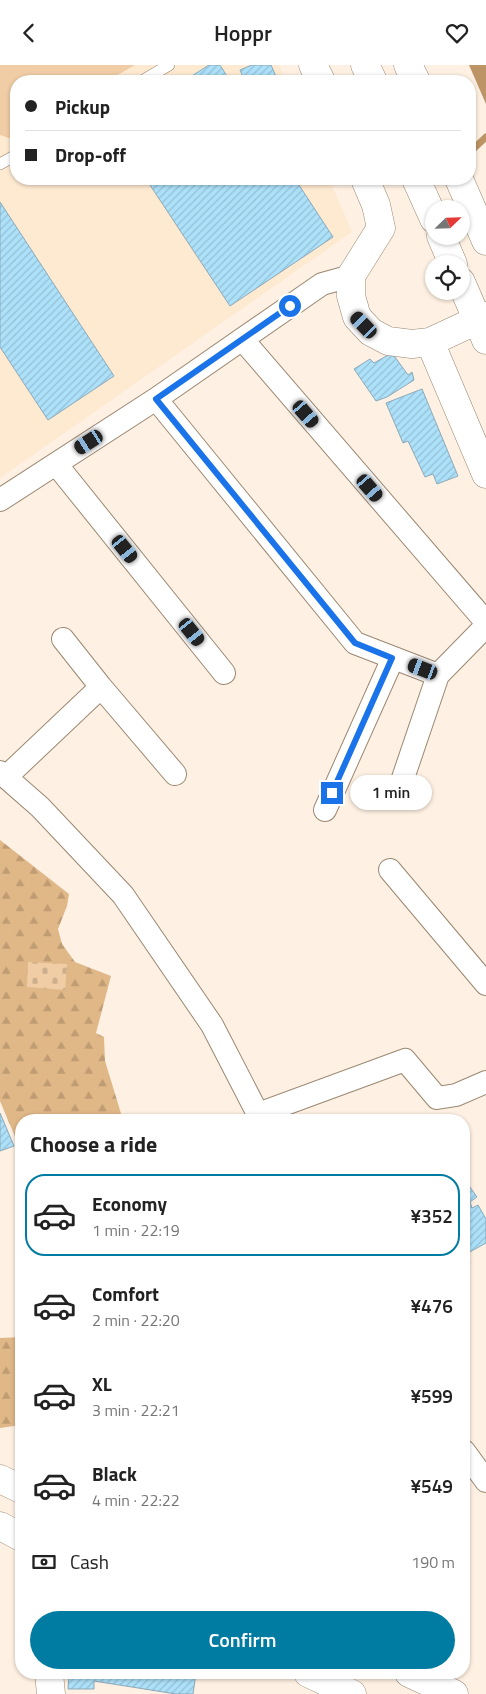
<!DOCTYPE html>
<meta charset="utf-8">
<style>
body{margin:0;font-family:"Titillium Web",sans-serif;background:#f6f6f6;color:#222;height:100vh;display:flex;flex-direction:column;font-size:19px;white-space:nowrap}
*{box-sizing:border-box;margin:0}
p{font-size:16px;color:#767676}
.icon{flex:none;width:28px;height:28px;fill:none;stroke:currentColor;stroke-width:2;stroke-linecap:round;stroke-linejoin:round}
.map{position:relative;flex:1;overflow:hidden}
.details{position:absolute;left:15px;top:1049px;width:455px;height:565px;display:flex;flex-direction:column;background:#fff;border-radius:20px;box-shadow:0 1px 4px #0004}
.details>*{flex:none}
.banner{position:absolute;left:10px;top:10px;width:466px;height:110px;border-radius:20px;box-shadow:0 1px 4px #0004;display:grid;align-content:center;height:110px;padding:0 15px;background:#fff}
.needle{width:32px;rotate:67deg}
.tools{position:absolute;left:425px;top:135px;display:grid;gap:10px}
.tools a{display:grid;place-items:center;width:45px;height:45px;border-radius:50%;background:#fff;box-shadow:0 1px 4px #0004;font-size:25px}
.end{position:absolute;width:22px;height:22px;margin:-11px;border:6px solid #1a73e8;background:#fff;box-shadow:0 0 0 2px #fff}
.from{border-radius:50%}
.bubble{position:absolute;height:35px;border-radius:18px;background:#fff;box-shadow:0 1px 4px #0004;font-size:16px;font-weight:600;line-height:35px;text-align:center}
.car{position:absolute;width:15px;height:30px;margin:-15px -8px;border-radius:6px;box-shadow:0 0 4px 1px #0007;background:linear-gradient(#222 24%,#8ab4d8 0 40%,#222 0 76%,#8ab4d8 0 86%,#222 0)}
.banner b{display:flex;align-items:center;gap:18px;height:48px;font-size:19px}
.banner b+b{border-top:1px solid #e0e0e0}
.banner i{width:12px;height:12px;background:#222}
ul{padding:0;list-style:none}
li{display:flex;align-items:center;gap:15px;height:82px;margin:0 10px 8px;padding:0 5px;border:2px solid transparent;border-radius:20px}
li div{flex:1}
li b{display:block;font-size:19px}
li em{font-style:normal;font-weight:600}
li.selected{border-color:#007ba2}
li>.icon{width:45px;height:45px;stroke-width:1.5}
h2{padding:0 15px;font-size:22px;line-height:60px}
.pay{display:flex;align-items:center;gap:12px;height:55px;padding:0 15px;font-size:19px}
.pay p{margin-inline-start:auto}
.cta{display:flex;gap:10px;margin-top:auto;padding:10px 15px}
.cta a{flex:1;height:58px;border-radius:30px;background:#007ba2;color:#fff;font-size:20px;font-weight:600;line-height:58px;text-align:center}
header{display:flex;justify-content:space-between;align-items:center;height:65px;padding:0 15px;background:#fff;font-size:22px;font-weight:600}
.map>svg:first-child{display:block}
</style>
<header><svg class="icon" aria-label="back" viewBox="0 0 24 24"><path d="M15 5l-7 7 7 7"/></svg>Hoppr<svg class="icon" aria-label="heart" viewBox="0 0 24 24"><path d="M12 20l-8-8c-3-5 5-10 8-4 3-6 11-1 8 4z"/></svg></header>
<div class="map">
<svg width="486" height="1629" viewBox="0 0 486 1629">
<defs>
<pattern id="forest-firs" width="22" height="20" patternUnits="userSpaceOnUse" patternTransform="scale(1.25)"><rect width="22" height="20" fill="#e0b787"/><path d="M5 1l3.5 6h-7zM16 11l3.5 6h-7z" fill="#c09c73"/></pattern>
<pattern id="cemetery-stones" width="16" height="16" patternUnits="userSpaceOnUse" patternTransform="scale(1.25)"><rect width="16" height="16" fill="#f0cda5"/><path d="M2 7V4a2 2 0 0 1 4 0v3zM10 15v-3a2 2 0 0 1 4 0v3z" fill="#cdaf8d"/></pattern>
<pattern id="building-hatch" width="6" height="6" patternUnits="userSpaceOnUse" patternTransform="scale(1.25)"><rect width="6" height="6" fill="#ade1fa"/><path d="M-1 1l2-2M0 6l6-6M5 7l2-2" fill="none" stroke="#94c0d5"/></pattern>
</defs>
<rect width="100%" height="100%" fill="#fef1e3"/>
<!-- built -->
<path fill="#fee9d1" d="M0,0H279L286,16H16V114H329L352,167L0,413Z"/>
<!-- forest -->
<path fill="url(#forest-firs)" d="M0,775L69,829L67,841L58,864L62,879L75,897L111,911L96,968L104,972L105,996L123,1055H21V1086L0,1036Z
M21,1272V1360L0,1363V1273Z"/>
<!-- cemetery -->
<path fill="url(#cemetery-stones)" d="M28,897L67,899L65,925L27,922Z"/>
<!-- pitch -->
<path fill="#f0cda5" d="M0,0H135L107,16H16V69L9,73L0,70Z"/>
<!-- water -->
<path fill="#bc9465" d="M469,0H486V39Z"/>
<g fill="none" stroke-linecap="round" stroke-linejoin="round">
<!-- stream -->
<path stroke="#bc9465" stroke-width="7" d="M470,87L486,72"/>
</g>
<!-- building -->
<path fill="url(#building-hatch)" stroke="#8ba9b8" d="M209,0H220L230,16H184Z
M252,0H271L278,16H245L240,5Z
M146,114H295L333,172L230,241Z
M0,137L114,311L48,355L0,282Z
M390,289L395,292L408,310L412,307L414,315L387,332L376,336L354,304L370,294L374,298Z
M422,324L458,411L437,419L433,409L425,412L408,376L403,378L386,338Z
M0,1048L14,1081L0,1086Z
M470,1122L477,1132L470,1137L472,1143L478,1140L486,1154V1178L466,1189L470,1198L464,1201V1125Z
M69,1608H196L193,1629H176L94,1616V1624H68Z"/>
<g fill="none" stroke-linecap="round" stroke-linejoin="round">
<defs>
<path id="service" d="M142,16L169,0
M0,99L16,90"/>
<path id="minor" d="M242,274L486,557
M156,334L355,578L438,610L486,561
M56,399L224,608
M0,435L156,334L322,219L351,211
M63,574L101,622L175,709
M0,707L40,742L123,830L212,960L261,1055
M6,712L101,622
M401,719L438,610
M325,745L393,593
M390,805L486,919
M258,1049L405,995L437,1033L456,1030L486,1017
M464,1386L486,1416"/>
<path id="tertiary" d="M313,0L321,16
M365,114L376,140L381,163L351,211V231L357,252L371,267L388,276L412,279L430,277L486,251
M430,277L486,409
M49,1608L51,1629"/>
<path id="secondary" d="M0,1414L21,1424
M0,1461L21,1472
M308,1608L352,1629
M409,1608L454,1629"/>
<path id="trunk" d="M365,0L373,16
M408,0L416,16
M416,114L434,154
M459,114L486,176
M441,171L453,199
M461,217L486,275"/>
</defs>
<!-- service casing -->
<use href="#service" stroke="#9b8771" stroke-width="12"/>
<!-- minor casing -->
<use href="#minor" stroke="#9b8771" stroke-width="24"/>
<!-- tertiary casing -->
<use href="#tertiary" stroke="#9b8771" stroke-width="29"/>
<!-- secondary casing -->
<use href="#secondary" stroke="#9b8771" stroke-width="29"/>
<!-- trunk casing -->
<use href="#trunk" stroke="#9b8771" stroke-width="29"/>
<!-- service -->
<use href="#service" stroke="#fff" stroke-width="11"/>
<!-- minor -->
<use href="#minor" stroke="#fff" stroke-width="22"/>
<!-- tertiary -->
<use href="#tertiary" stroke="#fff" stroke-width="28"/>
<!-- secondary -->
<use href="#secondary" stroke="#fff" stroke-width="28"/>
<!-- trunk -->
<use href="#trunk" stroke="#fff" stroke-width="28"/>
</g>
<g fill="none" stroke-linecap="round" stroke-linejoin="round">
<!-- route -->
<path stroke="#1a73e8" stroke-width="6" d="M290,241L156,334L355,578L392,593L332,728"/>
</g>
</svg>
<div class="tools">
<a><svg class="needle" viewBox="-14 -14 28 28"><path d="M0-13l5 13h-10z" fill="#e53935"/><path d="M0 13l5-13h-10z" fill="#767676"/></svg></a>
<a><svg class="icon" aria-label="locate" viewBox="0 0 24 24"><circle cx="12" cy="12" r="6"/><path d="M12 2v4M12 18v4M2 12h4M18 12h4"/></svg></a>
</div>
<i class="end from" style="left:290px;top:241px"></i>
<i class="end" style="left:332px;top:728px"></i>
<div class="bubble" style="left:350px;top:710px;width:82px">1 min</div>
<i class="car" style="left:364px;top:260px;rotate:316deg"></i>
<i class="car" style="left:306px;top:349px;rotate:139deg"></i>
<i class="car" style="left:89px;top:377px;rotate:237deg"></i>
<i class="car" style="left:370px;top:423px;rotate:139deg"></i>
<i class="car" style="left:125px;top:484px;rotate:141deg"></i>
<i class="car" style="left:192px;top:567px;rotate:141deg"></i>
<i class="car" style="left:423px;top:604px;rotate:291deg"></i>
<div class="banner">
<b><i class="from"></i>Pickup</b>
<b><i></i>Drop-off</b>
</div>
<section class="details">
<h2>Choose a ride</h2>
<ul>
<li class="selected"><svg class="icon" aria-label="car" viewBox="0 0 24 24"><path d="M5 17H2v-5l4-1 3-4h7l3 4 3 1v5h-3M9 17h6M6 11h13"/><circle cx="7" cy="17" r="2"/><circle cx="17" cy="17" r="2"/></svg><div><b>Economy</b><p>1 min · 22:19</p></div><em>¥352</em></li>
<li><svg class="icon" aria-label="car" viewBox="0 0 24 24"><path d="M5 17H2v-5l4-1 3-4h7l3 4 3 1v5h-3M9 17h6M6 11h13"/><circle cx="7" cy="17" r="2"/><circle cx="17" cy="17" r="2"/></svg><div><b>Comfort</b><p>2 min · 22:20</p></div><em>¥476</em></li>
<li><svg class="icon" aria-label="car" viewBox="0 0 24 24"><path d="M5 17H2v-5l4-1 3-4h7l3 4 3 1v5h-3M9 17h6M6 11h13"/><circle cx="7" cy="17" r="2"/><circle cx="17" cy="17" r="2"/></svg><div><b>XL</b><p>3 min · 22:21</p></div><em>¥599</em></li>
<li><svg class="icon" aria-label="car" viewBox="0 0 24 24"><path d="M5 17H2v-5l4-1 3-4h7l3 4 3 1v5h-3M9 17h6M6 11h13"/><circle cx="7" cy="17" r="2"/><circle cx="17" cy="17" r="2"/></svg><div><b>Black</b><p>4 min · 22:22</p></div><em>¥549</em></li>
</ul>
<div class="pay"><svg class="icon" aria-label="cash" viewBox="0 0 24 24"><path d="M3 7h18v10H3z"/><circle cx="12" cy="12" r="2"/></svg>Cash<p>190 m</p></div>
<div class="cta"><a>Confirm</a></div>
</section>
</div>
